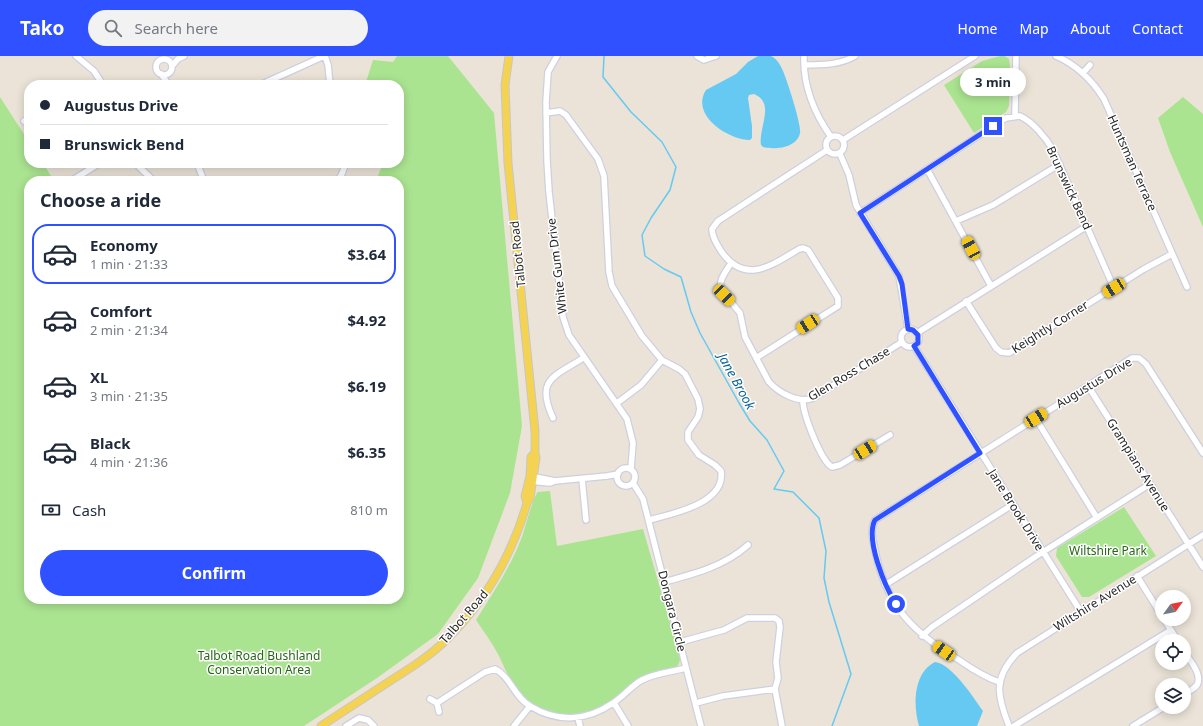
<!DOCTYPE html>
<meta charset="utf-8">
<style>
body{margin:0;font-family:"Noto Sans",sans-serif;background:#f2f2f3;color:#1f2937;height:100vh;display:flex;flex-direction:column;font-size:15px;white-space:nowrap}
*{box-sizing:border-box;margin:0}
p{font-size:13px;color:#747a83}
.icon{flex:none;width:22px;height:22px;fill:none;stroke:currentColor;stroke-width:2;stroke-linecap:round;stroke-linejoin:round}
.map{position:relative;flex:1;overflow:hidden}
.sheet{position:absolute;left:24px;top:120px;width:380px;height:428px;display:flex;flex-direction:column;background:#fff;border-radius:16px;box-shadow:0 2px 10px #0003}
.sheet>*{flex:none}
.banner{position:absolute;left:24px;top:24px;width:380px;height:88px;border-radius:16px;box-shadow:0 2px 10px #0003;display:grid;align-content:center;height:88px;padding:0 16px;background:#fff}
.needle{width:26px;rotate:57deg}
.fabs{position:absolute;left:1155px;top:534px;display:grid;gap:8px}
.fabs a{display:grid;place-items:center;width:36px;height:36px;border-radius:50%;background:#fff;box-shadow:0 2px 10px #0003;font-size:20px}
.end{position:absolute;width:18px;height:18px;margin:-9px;border:5px solid #3051ff;background:#fff;box-shadow:0 0 0 2px #fff}
.from{border-radius:50%}
.bubble{position:absolute;height:28px;border-radius:14px;background:#fff;box-shadow:0 2px 10px #0003;font-size:13px;font-weight:700;line-height:28px;text-align:center}
.car{position:absolute;width:12px;height:24px;margin:-12px -6px;border-radius:5px;box-shadow:0 0 3px 1px #0007;background:linear-gradient(#f5c518 24%,#345 0 40%,#f5c518 0 76%,#345 0 86%,#f5c518 0)}
.banner b{display:flex;align-items:center;gap:14px;height:38px;font-size:15px}
.banner b+b{border-top:1px solid #e0e1e3}
.banner i{width:10px;height:10px;background:#1f2937}
ul{padding:0;list-style:none}
li{display:flex;align-items:center;gap:12px;height:60px;margin:0 8px 6px;padding:0 8px;border:2px solid transparent;border-radius:16px}
li div{flex:1}
li b{display:block;font-size:15px}
li em{font-style:normal;font-weight:700}
li.on{border-color:#3051ff}
li>.icon{width:36px;height:36px;stroke-width:1.5}
h2{padding:0 16px;font-size:18px;line-height:48px}
.pay{display:flex;align-items:center;gap:10px;height:44px;padding:0 16px;font-size:15px}
.pay p{margin-inline-start:auto}
.action{display:flex;gap:8px;margin-top:auto;padding:8px 16px}
.action a{flex:1;height:46px;border-radius:24px;background:#3051ff;color:#fff;font-size:16px;font-weight:700;line-height:46px;text-align:center}
header{display:flex;align-items:center;gap:24px;box-sizing:border-box;height:56px;padding:0 20px;background:#3051ff;color:#fff}
header strong{font-size:19px}
nav{display:flex;gap:22px;margin-inline-start:auto;font-size:14px}
.search{width:280px;height:36px;background:#f2f2f3;display:flex;align-items:center;gap:10px;box-sizing:border-box;padding:0 14px;border-radius:22px;color:#747a83;font-size:15px}
.map>svg:first-child{display:block}
</style>
<header>
<strong>Tako</strong>
<div class="search"><svg class="icon" aria-label="search" viewBox="0 0 24 24"><circle cx="10" cy="10" r="6"/><path d="M15 15l6 6"/></svg>Search here</div>
<nav><a>Home</a><a>Map</a><a>About</a><a>Contact</a></nav>
</header>
<div class="map">
<svg width="1203" height="670" viewBox="0 0 1203 670">
<rect width="100%" height="100%" fill="#ebe3d7"/>
<!-- green -->
<path fill="#abe491" d="M397,0H448L494,57L522,370L510,437L478,522L438,578L377,622L304,670H0V41L29,86V107H43L54,125H29V543H399V125H376L383,107H399V29H365L373,4L393,6Z
M1000,0H1005L1009,3L1010,9L1009,50L1006,56L974,77L944,29L982,5Z
M1183,41L1203,58V171L1170,96L1158,62Z
M550,435L557,490L643,473L680,601C681,619 656,614 644,621C628,631 614,645 596,653C582,659 566,660 551,656C521,646 511,627 499,600C493,588 484,576 476,564C493,537 512,509 523,478C525,471 534,439 538,436Z
M1124,451L1156,500L1089,541H1082L1056,500L1057,492Z"/>
<!-- water -->
<path fill="#65c9f2" d="M758,0H771C775,2 778,5 780,9C785,16 802,70 800,77C797,92 775,94 763,91L761,89C758,72 776,47 754,38L749,39L748,42L752,70V82L750,84C728,84 690,59 706,34L736,18L748,6Z
M935,606C952,608 973,641 983,655L977,670H919C913,650 913,617 935,606Z"/>
<g fill="none" stroke-linecap="round" stroke-linejoin="round">
<!-- stream -->
<path stroke="#65c9f2" stroke-width="1.5" d="M604,0L603,21L631,56L662,86L676,111L670,134L651,162L642,179L645,200L664,213L681,221L691,256L700,277L739,347L750,365L767,384L784,415L774,433L793,436L819,462L826,495L824,522L829,546L851,618L832,670"/>
<defs>
<path id="minor" d="M76,0L94,15L103,29
M325,0L328,9L330,29
M557,0L548,16L546,46L547,104L549,136L563,261L569,279L627,363L633,387L631,413
M697,0L704,4L716,0
M804,0C803,29 814,57 831,81
M1056,0C1077,9 1092,24 1104,43L1187,231
M156 11a8 8 0 1 1 16 0a8 8 0 1 1-16 0Z
M804,9C821,9 840,9 855,0
M172,10L178,3L184,0
M1083,17L1090,9
M161,18L169,29
M260,29L324,0
M546,57L560,55L566,59L598,103L604,120L609,216L612,230L642,280L662,304L679,313L685,318L698,343L700,353L698,361L688,376V384L699,399L715,409L721,415C726,448 671,458 649,464
M1015,59L1016,0
M24,65L29,69
M29,76V75
M826 89a9 9 0 1 1 18 0a9 9 0 1 1-18 0Z
M843,84L975,0
M840,98L849,119L856,149L899,220L908,273
M135,107L154,125
M197,107L204,125
M927,113L991,230
M71,125L100,107
M197,125L203,123
M336,125L341,120L346,107
M860,157L1006,62L1020,60C1033,66 1046,82 1053,94L1114,232
M956,165L993,149L1060,108
M731,207C726,216 717,225 722,235L740,257L745,281L769,326C779,337 799,348 813,342L902,286
M966,245L996,292L1001,296L1009,297L1144,213L1172,198
M901 282a9 9 0 1 1 18 0a9 9 0 1 1-18 0Z
M917,277L1087,170
M914,290L1081,556
M756,302L838,250V242L808,194L803,192L799,193C772,209 745,230 721,195C717,188 712,182 712,173L718,165L827,94
M1088,330L1203,511
M803,345C803,358 821,405 832,411L840,409L890,379
M617,347L641,329L662,304
M553,362C535,323 554,321 583,302
M1036,363L1097,462
M617 421a9 9 0 1 1 18 0a9 9 0 1 1-18 0Z
M530,420L555,425
M582,423L586,464
M529,425L550,427L555,425L607,420L618,418
M633,427L643,443L701,670
M1137,520L1162,560
M664,526C694,518 725,510 748,489
M885,529L1012,449
M1164,563L1178,585
M922,580L932,571L1035,501L1150,428
M680,586L724,574L747,562H775L779,565L780,571L776,606L778,622L775,633L782,670
M1184,595C1189,604 1203,618 1197,629C1194,633 1188,636 1184,638
M999,626C984,621 972,613 959,604C914,577 888,552 876,499C874,487 869,476 875,464L1132,302H1139L1146,308L1203,397
M430,643L437,647L439,656
M437,647L485,616L495,613C510,620 515,642 530,650C558,667 587,665 613,647C624,640 631,630 642,624C655,617 672,616 686,612
M614,647L628,670
M696,647L723,640L775,633
M578,662L580,670
M346,670L359,662L368,664L374,670
M514,670L530,650
M1009,670C997,640 993,622 1017,597L1203,479
M1014,670L1171,574
M1133,670L1164,651"/>
<path id="major" d="M527,447L525,440L530,420L531,401L535,397
M321,670C344,655 367,640 390,625C409,613 430,600 446,584C485,546 512,499 527,447L530,442L536,402L535,397V375L508,107L505,29L509,0"/>
</defs>
<!-- minor casing -->
<use href="#minor" stroke="#cdd0e1" stroke-width="8"/>
<!-- major casing -->
<use href="#major" stroke="#c7c7c7" stroke-width="9"/>
<!-- minor -->
<use href="#minor" stroke="#fff" stroke-width="5.5"/>
<!-- major -->
<use href="#major" stroke="#f5d352" stroke-width="7"/>
</g>
<g fill="none" stroke-linecap="round" stroke-linejoin="round">
<!-- route -->
<path stroke="#3051ff" stroke-width="5" d="M896,548C885,531 865,483 875,464L980,397L914,290L918,287V279L913,274L908,273L902,228L899,220L860,157L993,70"/>
</g>
<g text-anchor="middle" stroke-width="3" stroke-linejoin="round" paint-order="stroke">
<!-- street labels -->
<g font-size="12" fill="#272727" stroke="#fff">
<text transform="translate(1132 107) rotate(66)" y="4">Huntsman Terrace</text>
<text transform="translate(1069 132) rotate(65)" y="4">Brunswick Bend</text>
<text transform="translate(518 198) rotate(-96)" y="4">Talbot Road</text>
<text transform="translate(557 210) rotate(-97)" y="4">White Gum Drive</text>
<text transform="translate(1050 271) rotate(-32)" y="4">Keightly Corner</text>
<text transform="translate(849 318) rotate(-31)" y="4">Glen Ross Chase</text>
<text transform="translate(1094 327) rotate(-31)" y="4">Augustus Drive</text>
<text transform="translate(1138 409) rotate(58)" y="4">Grampians Avenue</text>
<text transform="translate(1016 454) rotate(58)" y="4">Jane Brook Drive</text>
<text transform="translate(1095 547) rotate(-32)" y="4">Wiltshire Avenue</text>
<text transform="translate(672 555) rotate(76)" y="4">Dongara Circle</text>
<text transform="translate(464 561) rotate(-49)" y="4">Talbot Road</text>
</g>
<!-- park labels -->
<g font-size="12" fill="#256516" stroke="#fff">
<text x="1108" y="499">Wiltshire Park</text>
<text x="259" y="604">Talbot Road Bushland<tspan x="259" dy="14">Conservation Area</tspan></text>
</g>
<!-- water labels -->
<g font-size="13" font-style="italic" fill="#09649a" stroke="#fff">
<text transform="translate(737 325) rotate(61)" y="5">Jane Brook</text>
</g>
</g>
</svg>
<div class="fabs">
<a><svg class="needle" viewBox="-14 -14 28 28"><path d="M0-13l5 13h-10z" fill="#e53935"/><path d="M0 13l5-13h-10z" fill="#747a83"/></svg></a>
<a><svg class="icon" aria-label="locate" viewBox="0 0 24 24"><circle cx="12" cy="12" r="6"/><path d="M12 2v4M12 18v4M2 12h4M18 12h4"/></svg></a>
<a><svg class="icon" aria-label="layers" viewBox="0 0 24 24"><path d="M12 4l9 5-9 5-9-5zM3 14l9 5 9-5"/></svg></a>
</div>
<i class="end from" style="left:896px;top:548px"></i>
<i class="end" style="left:993px;top:70px"></i>
<div class="bubble" style="left:960px;top:12px;width:66px">3 min</div>
<i class="car" style="left:971px;top:192px;rotate:332deg"></i>
<i class="car" style="left:1114px;top:232px;rotate:238deg"></i>
<i class="car" style="left:724px;top:239px;rotate:135deg"></i>
<i class="car" style="left:808px;top:268px;rotate:237deg"></i>
<i class="car" style="left:1036px;top:362px;rotate:58deg"></i>
<i class="car" style="left:865px;top:394px;rotate:58deg"></i>
<i class="car" style="left:944px;top:595px;rotate:304deg"></i>
<div class="banner">
<b><i class="from"></i>Augustus Drive</b>
<b><i></i>Brunswick Bend</b>
</div>
<section class="sheet">
<h2>Choose a ride</h2>
<ul>
<li class="on"><svg class="icon" aria-label="car" viewBox="0 0 24 24"><path d="M5 17H2v-5l4-1 3-4h7l3 4 3 1v5h-3M9 17h6M6 11h13"/><circle cx="7" cy="17" r="2"/><circle cx="17" cy="17" r="2"/></svg><div><b>Economy</b><p>1 min · 21:33</p></div><em>$3.64</em></li>
<li><svg class="icon" aria-label="car" viewBox="0 0 24 24"><path d="M5 17H2v-5l4-1 3-4h7l3 4 3 1v5h-3M9 17h6M6 11h13"/><circle cx="7" cy="17" r="2"/><circle cx="17" cy="17" r="2"/></svg><div><b>Comfort</b><p>2 min · 21:34</p></div><em>$4.92</em></li>
<li><svg class="icon" aria-label="car" viewBox="0 0 24 24"><path d="M5 17H2v-5l4-1 3-4h7l3 4 3 1v5h-3M9 17h6M6 11h13"/><circle cx="7" cy="17" r="2"/><circle cx="17" cy="17" r="2"/></svg><div><b>XL</b><p>3 min · 21:35</p></div><em>$6.19</em></li>
<li><svg class="icon" aria-label="car" viewBox="0 0 24 24"><path d="M5 17H2v-5l4-1 3-4h7l3 4 3 1v5h-3M9 17h6M6 11h13"/><circle cx="7" cy="17" r="2"/><circle cx="17" cy="17" r="2"/></svg><div><b>Black</b><p>4 min · 21:36</p></div><em>$6.35</em></li>
</ul>
<div class="pay"><svg class="icon" aria-label="cash" viewBox="0 0 24 24"><path d="M3 7h18v10H3z"/><circle cx="12" cy="12" r="2"/></svg>Cash<p>810 m</p></div>
<div class="action"><a>Confirm</a></div>
</section>
</div>
